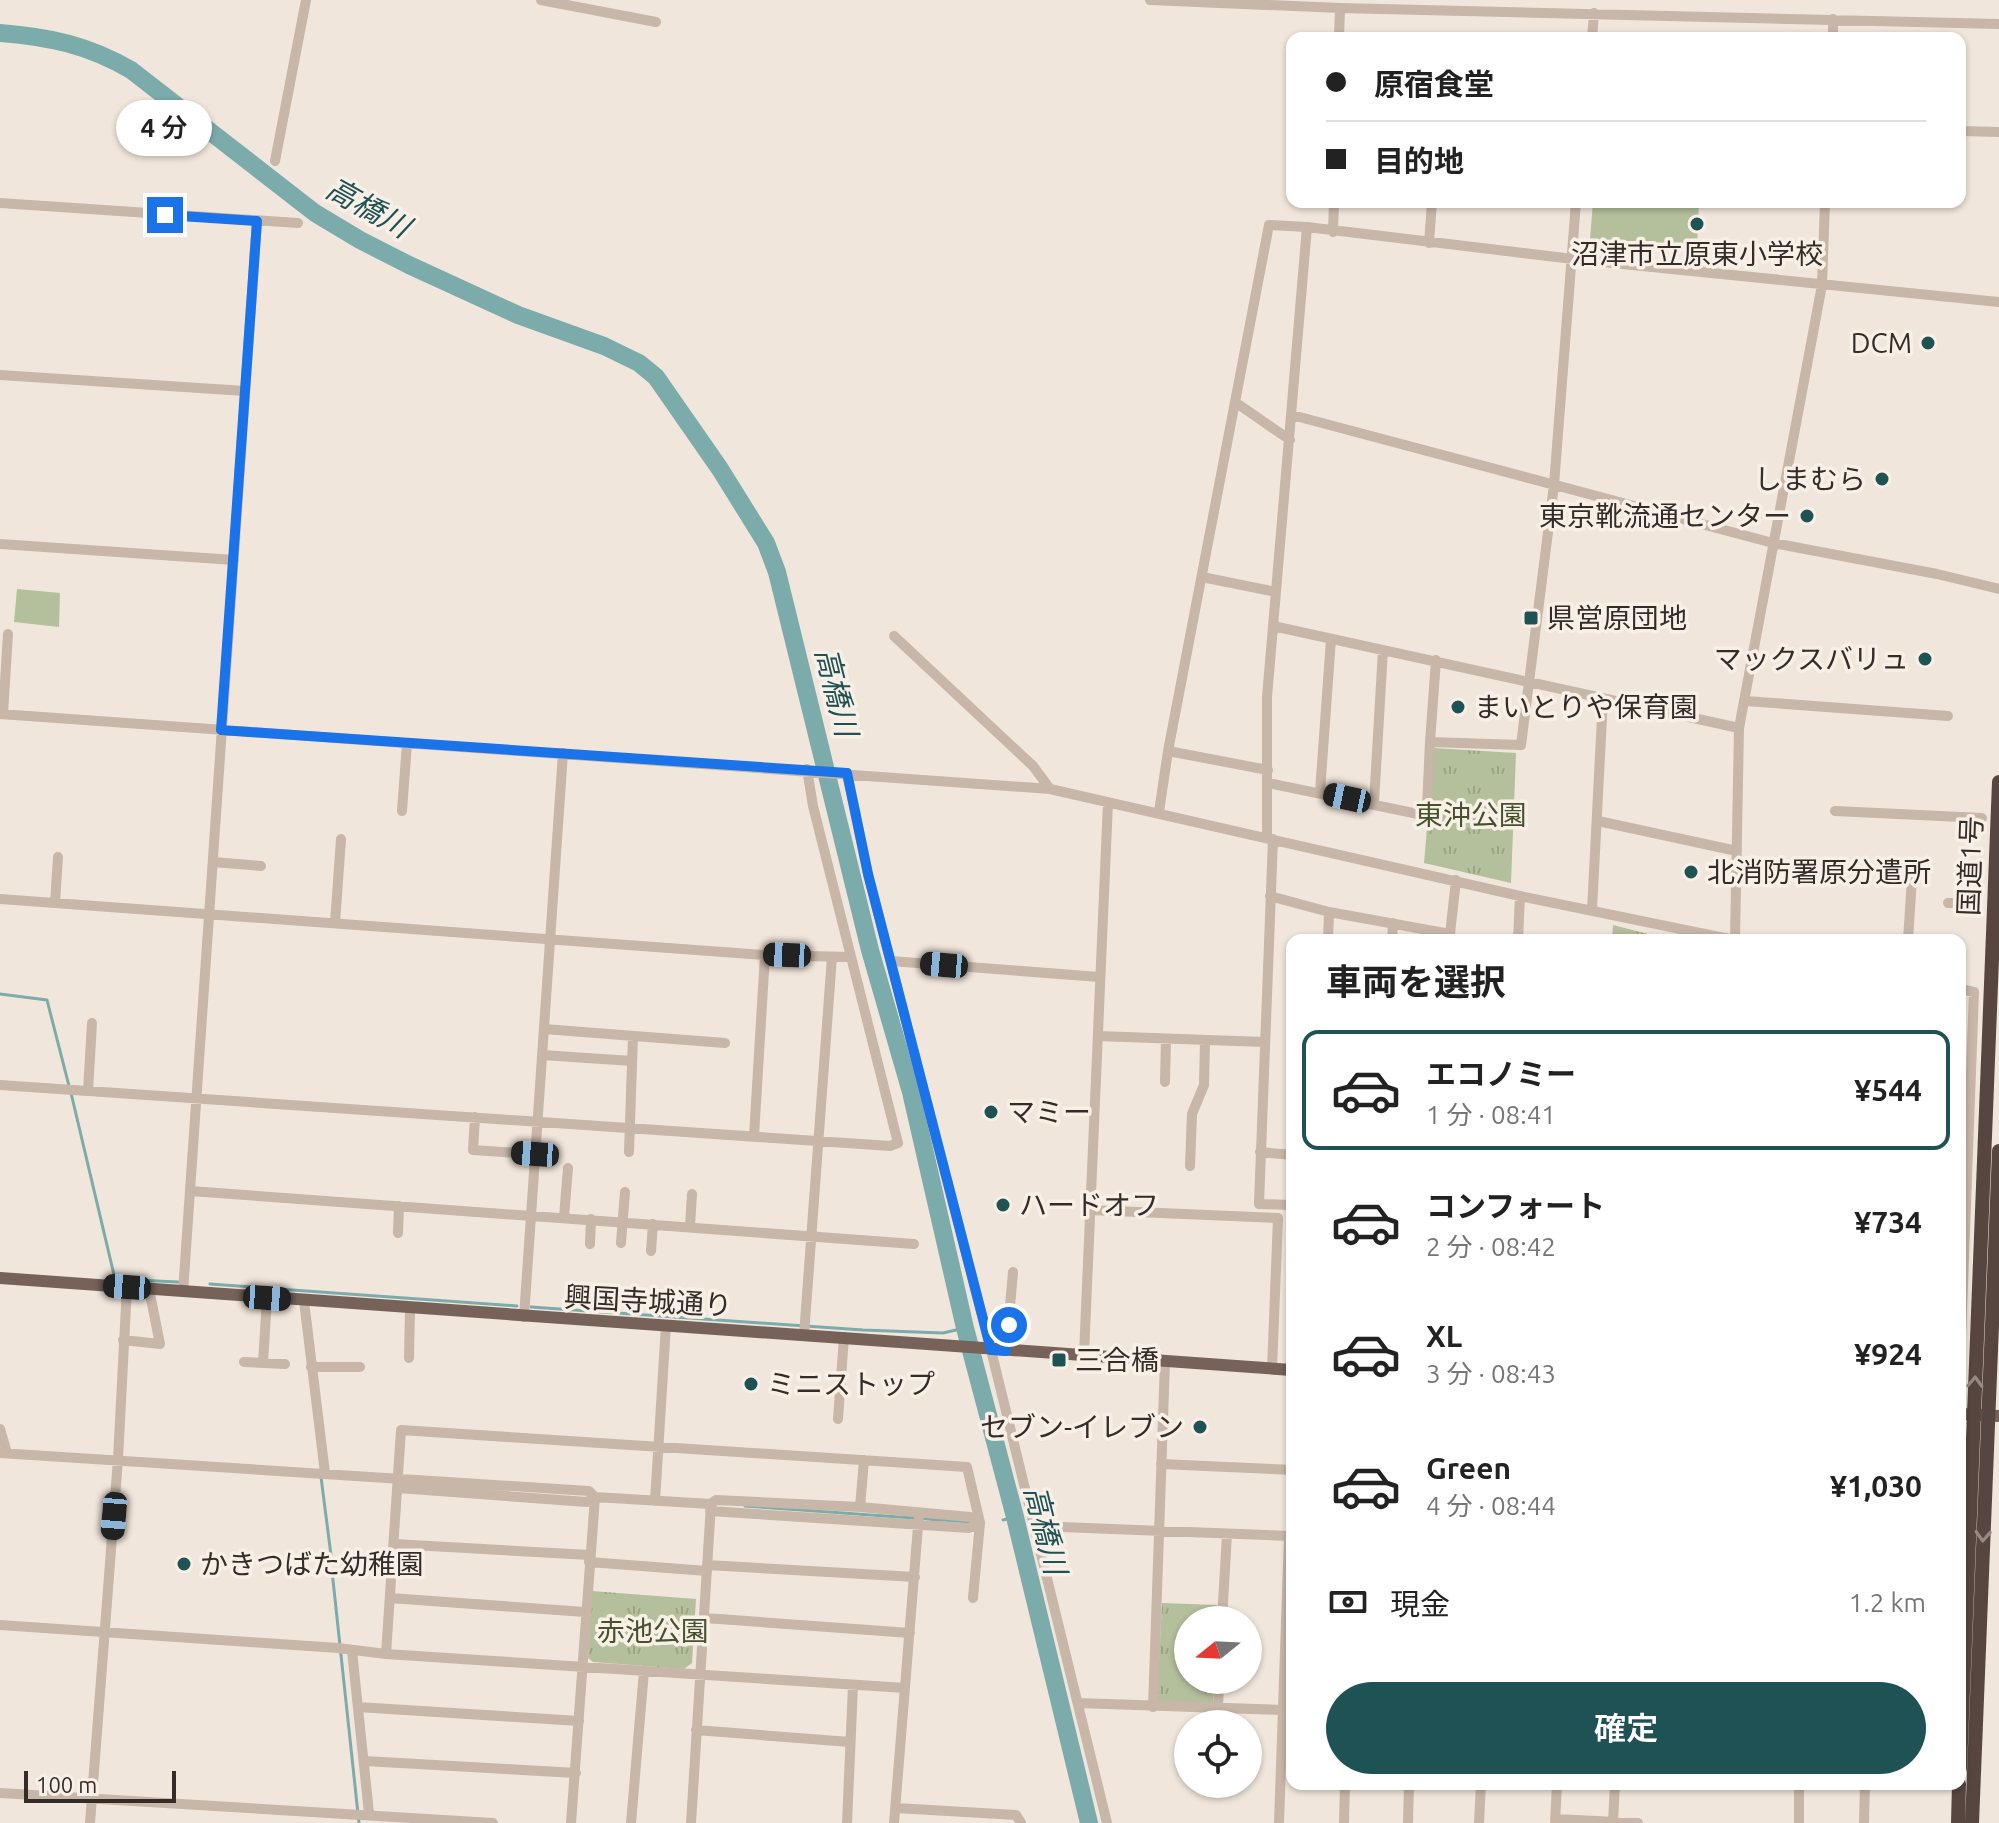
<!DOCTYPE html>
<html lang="ja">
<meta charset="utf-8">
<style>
body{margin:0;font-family:Ubuntu,"Noto Sans JP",sans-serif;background:#f2f2f2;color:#222;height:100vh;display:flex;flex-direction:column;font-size:30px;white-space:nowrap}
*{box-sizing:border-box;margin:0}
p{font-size:26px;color:#767676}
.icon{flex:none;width:44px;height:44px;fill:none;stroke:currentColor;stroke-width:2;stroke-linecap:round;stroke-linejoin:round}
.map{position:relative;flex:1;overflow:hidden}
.side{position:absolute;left:1286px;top:934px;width:680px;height:856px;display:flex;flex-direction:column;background:#fff;border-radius:16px;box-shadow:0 2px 6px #0004}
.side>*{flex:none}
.hud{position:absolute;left:1286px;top:32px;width:680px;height:176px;border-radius:16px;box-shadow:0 2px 6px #0004;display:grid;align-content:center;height:176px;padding:0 40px;background:#fff}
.needle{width:52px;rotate:252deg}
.tools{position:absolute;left:1174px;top:1606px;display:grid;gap:16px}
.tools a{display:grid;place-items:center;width:88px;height:88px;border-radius:50%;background:#fff;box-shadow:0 2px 6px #0004;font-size:40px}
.scale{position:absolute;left:24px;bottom:20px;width:152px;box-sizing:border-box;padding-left:8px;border:4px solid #352c28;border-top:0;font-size:22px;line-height:28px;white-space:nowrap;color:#352c28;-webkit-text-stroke:6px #f8f0e7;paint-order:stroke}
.end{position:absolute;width:36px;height:36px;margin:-18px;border:10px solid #1a73e8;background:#fff;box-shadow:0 0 0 4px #fff}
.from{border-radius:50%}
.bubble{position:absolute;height:56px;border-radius:28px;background:#fff;box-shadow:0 2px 6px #0004;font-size:26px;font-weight:600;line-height:56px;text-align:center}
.car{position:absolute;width:24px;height:48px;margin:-24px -12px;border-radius:10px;box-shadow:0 0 6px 2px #0007;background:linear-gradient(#222 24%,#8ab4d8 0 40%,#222 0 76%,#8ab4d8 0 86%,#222 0)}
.hud b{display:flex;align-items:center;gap:28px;height:76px;font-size:30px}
.hud b+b{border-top:2px solid #e0e0e0}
.hud i{width:20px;height:20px;background:#222}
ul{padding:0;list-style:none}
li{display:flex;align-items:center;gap:24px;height:120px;margin:0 16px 12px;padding:0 24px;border:4px solid transparent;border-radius:16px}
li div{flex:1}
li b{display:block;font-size:30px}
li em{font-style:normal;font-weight:600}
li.selected{border-color:#1f5255}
li>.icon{width:72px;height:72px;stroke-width:1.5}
h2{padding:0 40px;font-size:36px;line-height:96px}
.pay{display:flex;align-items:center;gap:20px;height:88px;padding:0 40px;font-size:30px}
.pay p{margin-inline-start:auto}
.action{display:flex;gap:16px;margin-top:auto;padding:16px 40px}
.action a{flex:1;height:92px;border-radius:48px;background:#1f5255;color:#fff;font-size:32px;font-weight:600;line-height:92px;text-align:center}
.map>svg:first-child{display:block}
</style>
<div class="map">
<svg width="1999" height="1823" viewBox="0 0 1999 1823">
<defs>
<pattern id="grass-tufts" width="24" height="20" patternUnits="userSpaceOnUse" patternTransform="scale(2)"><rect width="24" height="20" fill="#b4bf9c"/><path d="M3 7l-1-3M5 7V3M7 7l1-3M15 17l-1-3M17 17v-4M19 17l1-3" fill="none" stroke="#9ba486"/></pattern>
</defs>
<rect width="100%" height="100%" fill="#f1e6db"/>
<!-- grass -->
<path fill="url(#grass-tufts)" d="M1434,748L1516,753L1511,883L1424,863Z
M1613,925L1671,940H1612Z
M592,1591L696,1599L692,1663L684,1669L593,1662L588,1658Z
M1162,1603L1217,1605V1620H1188V1680H1214L1213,1704L1157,1701Z"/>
<!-- pitch -->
<path fill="#b4bf9c" d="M1593,202H1699L1697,249L1590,239Z
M17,589L60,593L59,627L14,622Z"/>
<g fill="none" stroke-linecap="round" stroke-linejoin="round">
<!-- stream -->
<path stroke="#7cabac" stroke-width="3" d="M0,994L47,1000L69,1086
M71,1093L115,1279L178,1282
M210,1284L517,1306
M531,1307L863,1330L943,1333L965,1328
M321,1477L332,1563
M745,1506L969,1522
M1003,1520L1015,1517
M332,1571L359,1823"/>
<!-- river -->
<path stroke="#7cabac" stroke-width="18" d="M0,33C50,37 88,45 131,70L315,213L360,240L409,265L518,315L604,346L639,363L656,377L720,469L766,543L777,572L870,950L911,1092L965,1328L1015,1517L1089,1823"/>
<!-- minor -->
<path stroke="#c8b6a8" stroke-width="10" d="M541,0L656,22
M1150,0L1340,8L1999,24
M1339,38L1340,8
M1592,38L1594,13
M1833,38V19
M1960,131L1999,132
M275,161L306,0
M0,203L298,223
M1333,232L1334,202
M1429,243L1432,202
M0,375L245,391
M1235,402L1290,440
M1292,415L1773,543L1937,574L1999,589
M0,544L234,560
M1202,577L1276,592
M1273,626L1739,728
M894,636L1033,766L1050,789
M1746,701L1948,716
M0,714L1050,789L1520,896L1734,940
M3,714L8,634
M1430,742L1436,660
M1168,751L1268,770
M847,773L868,874L991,1350L1107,1823
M1268,783L1418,814L1427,807L1430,742L1521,745L1554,485L1576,202
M1320,792L1331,639
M1374,803L1383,650
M402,811L407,743
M1835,811L1982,818
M1159,812L1168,751L1269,225L1307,227L1573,259L1999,302
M1598,821L1737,851
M1267,837V697L1307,227
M1273,839L1259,1204L1292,1205
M213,862L261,866
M1270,896L1329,912L1450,934V940
M0,899L765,955L851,957
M55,903L58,857
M1948,903L1978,904
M1592,910L1603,698
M335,923L341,839
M1450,934L1456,880
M1328,940L1329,912
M1392,940L1393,923
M1518,940L1520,896
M1735,940L1739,728L1822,285L1825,202
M1908,940L1912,878
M891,961L1099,977
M1960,989L1974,992L1960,1364
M544,1029L725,1043
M1098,1036L1264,1042
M542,1055L632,1061
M1165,1082L1166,1039
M0,1085L890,1146L898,1143L813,806L807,769
M88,1091L92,1023
M475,1117L473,1150L535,1154
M754,1136L765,955
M629,1152L633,1036
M1260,1152L1292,1155
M1190,1166L1192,1114L1204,1085L1205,1041
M190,1191L914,1244
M1090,1210L1278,1218L1272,1369
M564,1217L568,1168
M690,1226L692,1194
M398,1233L399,1206
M621,1243L625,1192
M590,1244L591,1219
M651,1251L653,1224
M183,1292L257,221
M304,1301L325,1473
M524,1317L563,753
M804,1335L832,957
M123,1340L160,1344L149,1289
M1006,1351L1013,1272
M1084,1355L1108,802
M409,1358L410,1308
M244,1362L285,1364
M263,1363L267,1298
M311,1367H360
M838,1419L844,1337
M0,1429L7,1453
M0,1453L589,1491L595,1497
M1161,1464L1292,1470
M398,1488L587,1502L595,1497L711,1504L716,1500L860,1507L970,1517L980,1523
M655,1501L666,1325
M860,1507L864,1460
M710,1511L969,1528L980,1523
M1035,1526L1292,1536
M394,1544L590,1555
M589,1562L707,1571
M707,1565L915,1577
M390,1598L585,1612
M705,1618L910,1633
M1222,1620L1227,1534
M0,1625L338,1648L386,1654L905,1688
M352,1651L369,1813
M386,1654L401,1430L967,1467L980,1523L973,1598
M1078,1703L1283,1710
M358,1707L579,1721
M1153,1707L1165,1361
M1218,1708L1219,1680
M696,1730L850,1742
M365,1761L576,1773
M0,1793L493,1823
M896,1808L1016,1815L1021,1823
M1555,1819L1638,1823
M1613,1822L1615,1784
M90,1823L118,1459L127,1287
M571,1823L595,1497
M631,1823L644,1671
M691,1823L711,1504
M847,1823L853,1686
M894,1823L919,1514
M1279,1823L1289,1536
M1344,1823L1345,1784
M1408,1823L1409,1784
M1479,1823L1481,1784
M1555,1823L1557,1784
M1799,1823V1784
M1864,1823L1865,1784"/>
<!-- major -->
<path stroke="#766259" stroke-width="12" d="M0,1278L1292,1370
M1960,1414L1999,1416"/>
<!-- highway -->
<path stroke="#56463f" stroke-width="14" d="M1960,1768L1999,782
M1958,1823L1959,1784
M1972,1823L1999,1151"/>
</g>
<!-- one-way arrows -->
<defs><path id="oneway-chevron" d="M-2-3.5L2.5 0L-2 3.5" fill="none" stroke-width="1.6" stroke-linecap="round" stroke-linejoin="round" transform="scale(2)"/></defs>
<g stroke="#978a82">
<use href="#oneway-chevron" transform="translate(1975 1382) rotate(-88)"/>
<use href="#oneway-chevron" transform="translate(1983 1536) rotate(93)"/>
</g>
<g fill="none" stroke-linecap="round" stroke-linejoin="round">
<!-- route -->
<path stroke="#1a73e8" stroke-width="10" d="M165,215L257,221L221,730L847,773L868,874L991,1350L1006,1351L1009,1325"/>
</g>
<!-- markers -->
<g fill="#1f5255" stroke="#f8f0e7" stroke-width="3">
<circle cx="1697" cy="224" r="8"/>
<circle cx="1928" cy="343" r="8"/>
<circle cx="1882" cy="479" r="8"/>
<circle cx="1807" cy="516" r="8"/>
<rect x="1523" y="610" width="16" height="16" rx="4"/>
<circle cx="1925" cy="659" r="8"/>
<circle cx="1458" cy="707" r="8"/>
<circle cx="1691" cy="872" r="8"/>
<circle cx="991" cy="1112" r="8"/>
<circle cx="1003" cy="1205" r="8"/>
<rect x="1051" y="1352" width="16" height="16" rx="4"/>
<circle cx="751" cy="1384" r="8"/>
<circle cx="1200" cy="1427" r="8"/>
<circle cx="184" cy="1564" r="8"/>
</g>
<g text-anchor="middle" stroke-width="7" stroke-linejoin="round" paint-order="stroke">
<!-- poi labels -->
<g font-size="28" fill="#352c28" stroke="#f8f0e7" text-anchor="start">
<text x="1697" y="264" text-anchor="middle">沼津市立原東小学校</text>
<text x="1912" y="353" text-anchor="end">DCM</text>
<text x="1866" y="489" text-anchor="end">しまむら</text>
<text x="1791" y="526" text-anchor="end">東京靴流通センター</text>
<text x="1547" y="628">県営原団地</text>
<text x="1909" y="669" text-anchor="end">マックスバリュ</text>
<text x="1474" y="717">まいとりや保育園</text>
<text x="1707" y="882">北消防署原分遣所</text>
<text x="1007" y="1122">マミー</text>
<text x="1019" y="1215">ハードオフ</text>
<text x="1075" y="1370">三合橋</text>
<text x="767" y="1394">ミニストップ</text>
<text x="1184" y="1437" text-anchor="end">セブン-イレブン</text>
<text x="200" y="1574">かきつばた幼稚園</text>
</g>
<!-- park labels -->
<g font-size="28" fill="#45522d" stroke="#f8f0e7">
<text x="1471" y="825">東沖公園</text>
<text x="653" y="1641">赤池公園</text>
</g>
<!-- street labels -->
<g font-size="28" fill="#352c28" stroke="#f8f0e7">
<text transform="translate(1970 866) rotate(-88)" y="10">国道1号</text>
<text transform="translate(648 1301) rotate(3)" y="10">興国寺城通り</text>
</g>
<!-- water labels -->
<g font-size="30" font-style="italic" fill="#1f5255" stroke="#f8f0e7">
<text transform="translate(368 208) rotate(29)" y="10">高橋川</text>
<text transform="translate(836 692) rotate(76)" y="10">高橋川</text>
<text transform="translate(1045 1530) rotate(76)" y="10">高橋川</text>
</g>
</g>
</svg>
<div class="tools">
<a><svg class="needle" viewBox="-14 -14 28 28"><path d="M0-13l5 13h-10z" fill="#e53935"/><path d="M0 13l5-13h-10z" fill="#767676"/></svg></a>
<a><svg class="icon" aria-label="locate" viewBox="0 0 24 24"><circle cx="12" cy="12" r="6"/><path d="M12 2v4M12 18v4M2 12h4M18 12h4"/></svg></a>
</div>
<div class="scale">100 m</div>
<i class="end from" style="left:1009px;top:1325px"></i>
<i class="end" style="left:165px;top:215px"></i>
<div class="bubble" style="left:116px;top:100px;width:96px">4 分</div>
<i class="car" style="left:1347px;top:798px;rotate:282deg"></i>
<i class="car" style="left:787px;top:955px;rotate:272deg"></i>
<i class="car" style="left:944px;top:965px;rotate:275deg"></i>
<i class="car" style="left:535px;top:1154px;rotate:274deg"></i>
<i class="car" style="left:127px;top:1287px;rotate:274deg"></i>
<i class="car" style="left:267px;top:1298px;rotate:94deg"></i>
<i class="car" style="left:114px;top:1516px;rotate:185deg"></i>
<div class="hud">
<b><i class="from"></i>原宿食堂</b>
<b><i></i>目的地</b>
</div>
<section class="side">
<h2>車両を選択</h2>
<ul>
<li class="selected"><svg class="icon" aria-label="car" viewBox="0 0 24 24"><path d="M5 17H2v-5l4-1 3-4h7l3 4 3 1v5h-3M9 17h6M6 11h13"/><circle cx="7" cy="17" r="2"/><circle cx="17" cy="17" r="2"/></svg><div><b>エコノミー</b><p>1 分 · 08:41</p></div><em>¥544</em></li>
<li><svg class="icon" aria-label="car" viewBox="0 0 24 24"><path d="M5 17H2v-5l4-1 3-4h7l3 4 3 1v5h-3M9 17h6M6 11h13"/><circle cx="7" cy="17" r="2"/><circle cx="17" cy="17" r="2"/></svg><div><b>コンフォート</b><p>2 分 · 08:42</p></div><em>¥734</em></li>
<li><svg class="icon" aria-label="car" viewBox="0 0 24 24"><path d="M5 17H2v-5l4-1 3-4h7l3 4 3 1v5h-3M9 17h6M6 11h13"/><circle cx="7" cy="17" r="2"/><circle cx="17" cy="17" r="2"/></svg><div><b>XL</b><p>3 分 · 08:43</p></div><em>¥924</em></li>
<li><svg class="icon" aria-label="car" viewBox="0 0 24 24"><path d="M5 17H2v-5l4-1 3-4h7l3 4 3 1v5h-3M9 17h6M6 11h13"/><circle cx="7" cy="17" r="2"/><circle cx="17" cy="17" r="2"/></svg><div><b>Green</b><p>4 分 · 08:44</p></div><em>¥1,030</em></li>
</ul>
<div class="pay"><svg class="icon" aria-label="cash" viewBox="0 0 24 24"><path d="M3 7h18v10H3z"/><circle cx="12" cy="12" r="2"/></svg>現金<p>1.2 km</p></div>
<div class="action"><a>確定</a></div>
</section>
</div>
